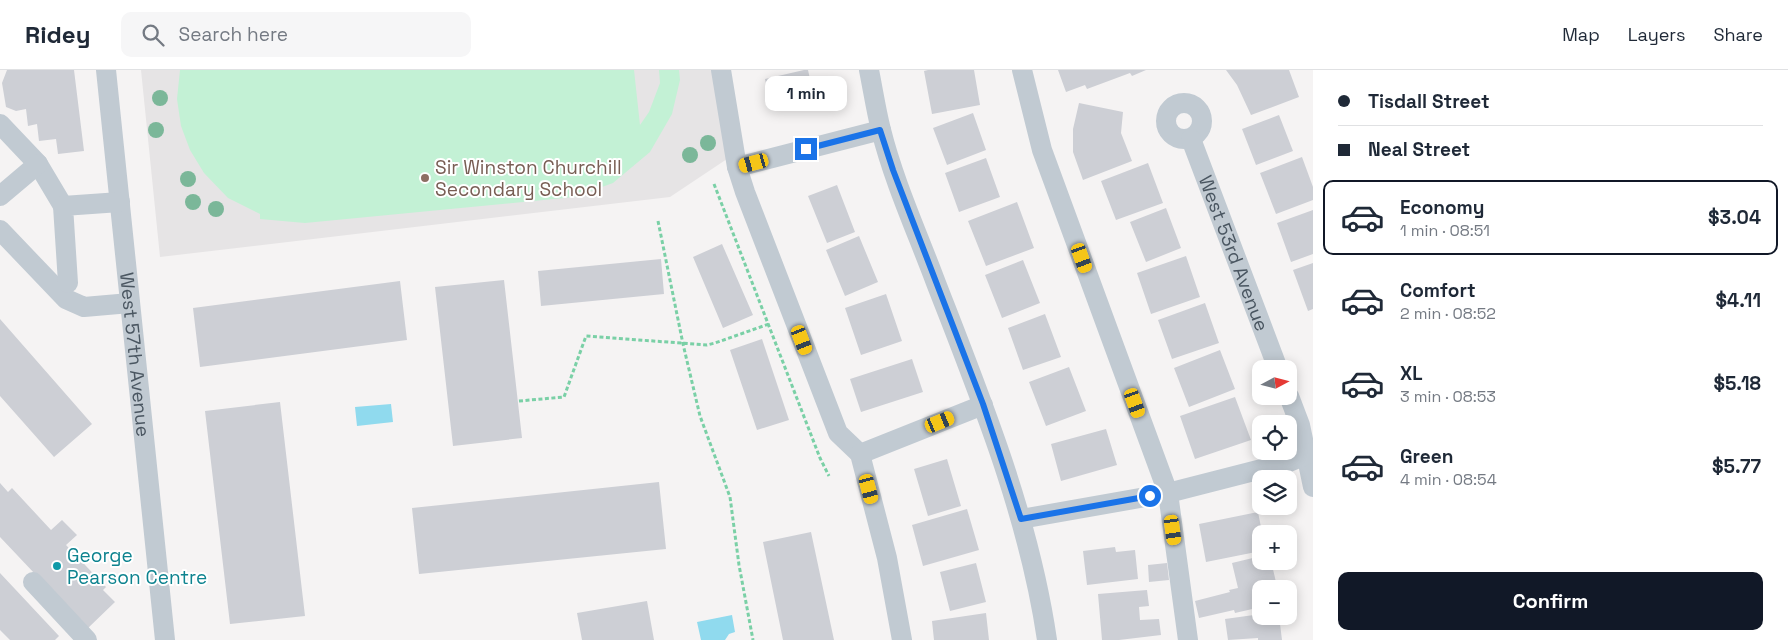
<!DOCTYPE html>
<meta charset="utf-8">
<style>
body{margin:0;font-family:"Space Grotesk",sans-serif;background:#f6f6f7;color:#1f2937;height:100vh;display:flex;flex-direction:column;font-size:19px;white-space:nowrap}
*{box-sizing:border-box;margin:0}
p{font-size:16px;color:#747a83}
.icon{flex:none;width:28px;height:28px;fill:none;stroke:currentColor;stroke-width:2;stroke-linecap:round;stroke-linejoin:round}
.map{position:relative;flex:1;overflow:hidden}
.sheet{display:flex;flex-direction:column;background:#fff;width:475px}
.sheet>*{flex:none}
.banner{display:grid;align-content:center;height:110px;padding:0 25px;background:#fff}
.needle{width:32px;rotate:83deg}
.tools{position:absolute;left:1252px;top:290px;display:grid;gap:10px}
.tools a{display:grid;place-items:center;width:45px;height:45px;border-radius:10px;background:#fff;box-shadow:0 2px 12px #0003;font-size:25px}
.end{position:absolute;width:22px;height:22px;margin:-11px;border:6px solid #1a73e8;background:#fff;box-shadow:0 0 0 2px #fff}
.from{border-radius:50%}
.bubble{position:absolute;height:35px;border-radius:10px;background:#fff;box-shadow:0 2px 12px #0003;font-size:16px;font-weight:700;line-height:35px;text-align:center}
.car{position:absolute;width:15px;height:30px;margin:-15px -8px;border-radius:6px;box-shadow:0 0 4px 1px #0007;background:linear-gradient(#f5c518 24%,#345 0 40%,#f5c518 0 76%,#345 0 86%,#f5c518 0)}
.banner b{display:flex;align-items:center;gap:18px;height:48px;font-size:19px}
.banner b+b{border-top:1px solid #e0e1e3}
.banner i{width:12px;height:12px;background:#1f2937}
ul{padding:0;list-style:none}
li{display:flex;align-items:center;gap:15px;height:75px;margin:0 10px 8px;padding:0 15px;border:2px solid transparent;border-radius:10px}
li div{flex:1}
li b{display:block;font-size:19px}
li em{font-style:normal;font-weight:700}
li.selected{border-color:#111827}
li>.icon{width:45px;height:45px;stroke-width:1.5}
.action{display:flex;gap:10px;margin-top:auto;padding:10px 25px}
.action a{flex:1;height:58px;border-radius:10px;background:#111827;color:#fff;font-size:20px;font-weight:700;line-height:58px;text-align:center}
header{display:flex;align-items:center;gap:30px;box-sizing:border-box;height:70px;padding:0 25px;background:#fff;border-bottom:1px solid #e0e1e3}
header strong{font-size:24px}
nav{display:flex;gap:28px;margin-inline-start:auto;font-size:18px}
.search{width:350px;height:45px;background:#f6f6f7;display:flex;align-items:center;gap:12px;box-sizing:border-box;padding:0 18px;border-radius:10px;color:#747a83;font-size:19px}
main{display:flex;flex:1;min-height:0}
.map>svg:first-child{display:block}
</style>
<header>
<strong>Ridey</strong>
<div class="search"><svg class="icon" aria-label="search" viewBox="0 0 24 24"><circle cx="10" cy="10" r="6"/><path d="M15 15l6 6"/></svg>Search here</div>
<nav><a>Map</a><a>Layers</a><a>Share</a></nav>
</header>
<main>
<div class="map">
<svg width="1313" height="570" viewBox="0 0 1313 570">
<rect width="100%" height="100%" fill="#f5f3f3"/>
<!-- education -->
<path fill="#e6e4e5" d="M141,0H716L727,89L670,127L160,187Z"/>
<!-- green -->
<path fill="#c3f1d5" d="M180,0H634L640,55L649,42L660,13L659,0H679L680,10L672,44L650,82L613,113L574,127L305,153L260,149V144L228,128L204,103L190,80L181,56L177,29Z"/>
<!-- water -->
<path fill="#90daee" d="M391,334L393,352L357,356L355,337Z
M732,545L735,562L729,564L725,570H701L697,552Z"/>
<!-- building -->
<path fill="#cdcfd5" d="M7,0H74L84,81L58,84L56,69L39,71L37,54L28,56L26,39L16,41L6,37L2,13Z
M804,0H808L814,27L771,37L765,9Z
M928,0H974L980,35L932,44L924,1Z
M1058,0H1146L1132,6L1130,3L1087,19L1085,15L1066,22Z
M1226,0H1289L1299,27L1251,45L1237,15Z
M1079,33L1123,42L1121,63L1132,91L1083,110L1073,82V59Z
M973,43L986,80L947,95L933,58Z
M1279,45L1293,81L1256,95L1242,59Z
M1302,87L1313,117V130L1276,144L1260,103Z
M986,88L1000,127L959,142L945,103Z
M1148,93L1163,133L1116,150L1101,111Z
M837,115L855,162L827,173L808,126Z
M1017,132L1034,178L986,196L968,151Z
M1166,138L1181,178L1146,192L1130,152Z
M1313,140V184L1291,192L1277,153Z
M859,166L878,212L845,226L826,180Z
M722,174L753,245L723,258L693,187Z
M1186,186L1200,227L1151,244L1137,203Z
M661,189L664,224L541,236L538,201Z
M1023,190L1040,233L1002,248L985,205Z
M1313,193V239L1308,241L1293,200Z
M504,210L522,368L453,376L435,217Z
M400,211L407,270L200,297L193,238Z
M886,224L902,271L861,285L845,238Z
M1205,233L1219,273L1172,289L1158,250Z
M1045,244L1061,287L1023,300L1008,258Z
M0,249L92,354L54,387L0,326Z
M762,269L789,350L757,360L730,280Z
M1220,280L1235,319L1189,337L1174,298Z
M912,289L923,322L861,342L850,309Z
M1069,297L1086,341L1046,356L1029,312Z
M1235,327L1251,370L1195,389L1180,346Z
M280,332L305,546L230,554L205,341Z
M1106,359L1117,395L1061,411L1051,374Z
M947,389L961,436L928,446L914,399Z
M659,412L666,479L419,504L412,438Z
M0,413L8,422L12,418L51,460L62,450L77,465L66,475L106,517L103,520L115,532L87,559L0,467Z
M967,439L979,480L923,496L912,455Z
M1258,442L1261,457L1267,456L1269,464H1261V481L1206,492L1199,454Z
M811,462L834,570H783L763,472Z
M1115,477L1116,482L1135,480L1138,509L1087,515L1083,481Z
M1261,486V491H1271L1276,512L1272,513L1273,519H1261V537L1235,543L1234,540L1199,548L1195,531L1230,522L1229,520L1238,518L1232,493Z
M976,493L986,532L950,541L940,502Z
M1167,493L1169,510L1149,512L1148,495Z
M0,503L59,566L55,570H10L0,560Z
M1147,520L1149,536L1139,537L1140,550L1159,549L1161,565L1119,570H1102L1098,524Z
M647,531L654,570H582L577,543Z
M986,543L989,570H934L932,551Z
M1261,544V546H1279L1282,570H1258V568L1228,570L1225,549Z"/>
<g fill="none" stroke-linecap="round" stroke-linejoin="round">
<!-- path -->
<path stroke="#7ad0a6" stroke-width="3" stroke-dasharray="4 2.5" stroke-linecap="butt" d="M714,114L820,388L829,406
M658,151L683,274L700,346L730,427L739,495L753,570
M519,331L564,327L586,266L707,275L715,273L769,254"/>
<!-- minor -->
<g stroke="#c1cad2" stroke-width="20">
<path id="s1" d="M106,0L165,570"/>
<path d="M721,0L737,97L745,122L838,363L860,384L887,488L902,570"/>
<path d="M869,0C873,20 876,40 881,60C894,112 917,162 936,213C981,329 1029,446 1047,570"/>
<path d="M1022,0L1042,80L1168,423L1188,570"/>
<circle cx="1184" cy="51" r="18"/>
<path d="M0,54L38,94L63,136"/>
<path id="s2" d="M1191,69L1278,299"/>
<path d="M737,97L881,60"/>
<path d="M0,126L38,94"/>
<path d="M0,160L66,229L84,237L130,233"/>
<path d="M68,213L63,136L120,132"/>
<path d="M1289,326L1300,355L1313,417"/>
<path d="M860,384L983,335"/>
<path d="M1021,449L1168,423L1289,392L1313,382"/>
<path d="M33,512L87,570"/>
</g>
</g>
<!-- trees -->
<g fill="#7bb799">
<circle cx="160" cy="28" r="8"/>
<circle cx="156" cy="60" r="8"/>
<circle cx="708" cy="73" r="8"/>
<circle cx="690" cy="85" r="8"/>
<circle cx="188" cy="109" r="8"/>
<circle cx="193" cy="132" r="8"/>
<circle cx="216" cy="139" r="8"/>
</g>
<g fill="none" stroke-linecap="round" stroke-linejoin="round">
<!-- route -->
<path stroke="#1a73e8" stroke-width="6" d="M806,79L880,60L893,100L983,334L1021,449L1150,426"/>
</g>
<!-- markers -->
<circle fill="#8d6e63" stroke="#fff" stroke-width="2" cx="425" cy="108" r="5"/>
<circle fill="#0f9aa8" stroke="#fff" stroke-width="2" cx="57" cy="496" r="5"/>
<g text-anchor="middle" stroke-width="4" stroke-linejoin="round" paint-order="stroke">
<!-- education labels -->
<g font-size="19" fill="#785e54" stroke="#fff" text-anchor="start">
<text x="435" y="104">Sir Winston Churchill<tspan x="435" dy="22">Secondary School</tspan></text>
</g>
<!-- street labels -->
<g font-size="19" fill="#4a5661" stroke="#fff">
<text dy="7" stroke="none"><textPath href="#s2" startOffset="122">West 53rd Avenue</textPath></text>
<text dy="7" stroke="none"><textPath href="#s1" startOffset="286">West 57th Avenue</textPath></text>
</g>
<!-- culture labels -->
<g font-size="19" fill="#0d838f" stroke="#fff" text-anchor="start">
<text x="67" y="492">George<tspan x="67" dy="22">Pearson Centre</tspan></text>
</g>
</g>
</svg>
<div class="tools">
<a><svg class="needle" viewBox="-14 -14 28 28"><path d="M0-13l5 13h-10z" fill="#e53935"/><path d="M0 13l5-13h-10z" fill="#747a83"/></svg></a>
<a><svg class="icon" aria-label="locate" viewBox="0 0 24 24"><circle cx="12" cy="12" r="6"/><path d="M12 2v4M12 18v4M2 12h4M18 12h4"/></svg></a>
<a><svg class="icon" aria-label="layers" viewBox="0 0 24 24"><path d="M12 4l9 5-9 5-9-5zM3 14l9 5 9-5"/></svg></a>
<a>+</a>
<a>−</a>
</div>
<i class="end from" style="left:1150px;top:426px"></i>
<i class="end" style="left:806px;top:79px"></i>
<div class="bubble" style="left:765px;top:6px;width:82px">1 min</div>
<i class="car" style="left:754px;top:93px;rotate:255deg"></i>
<i class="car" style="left:1082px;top:188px;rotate:160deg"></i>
<i class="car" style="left:802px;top:270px;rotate:159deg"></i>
<i class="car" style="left:1135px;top:333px;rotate:160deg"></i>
<i class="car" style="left:940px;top:352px;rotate:68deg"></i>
<i class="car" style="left:869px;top:419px;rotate:165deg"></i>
<i class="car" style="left:1173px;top:460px;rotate:172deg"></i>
</div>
<section class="sheet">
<div class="banner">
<b><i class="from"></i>Tisdall Street</b>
<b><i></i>Neal Street</b>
</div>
<ul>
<li class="selected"><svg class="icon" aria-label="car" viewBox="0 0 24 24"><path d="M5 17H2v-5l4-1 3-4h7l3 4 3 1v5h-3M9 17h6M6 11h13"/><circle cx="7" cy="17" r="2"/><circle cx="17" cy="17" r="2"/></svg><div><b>Economy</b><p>1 min · 08:51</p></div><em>$3.04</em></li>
<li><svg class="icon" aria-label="car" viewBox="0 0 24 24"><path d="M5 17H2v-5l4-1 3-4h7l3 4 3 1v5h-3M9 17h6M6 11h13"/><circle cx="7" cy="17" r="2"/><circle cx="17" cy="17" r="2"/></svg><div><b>Comfort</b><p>2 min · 08:52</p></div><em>$4.11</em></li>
<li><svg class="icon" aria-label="car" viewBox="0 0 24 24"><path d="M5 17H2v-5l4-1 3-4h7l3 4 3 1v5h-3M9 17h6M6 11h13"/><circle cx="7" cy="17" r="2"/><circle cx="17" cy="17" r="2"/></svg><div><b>XL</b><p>3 min · 08:53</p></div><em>$5.18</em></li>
<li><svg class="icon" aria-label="car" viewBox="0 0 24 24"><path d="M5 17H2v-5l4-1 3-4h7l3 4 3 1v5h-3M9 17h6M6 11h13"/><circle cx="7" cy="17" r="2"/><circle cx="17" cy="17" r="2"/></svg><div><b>Green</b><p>4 min · 08:54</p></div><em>$5.77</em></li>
</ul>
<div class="action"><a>Confirm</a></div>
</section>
</main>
